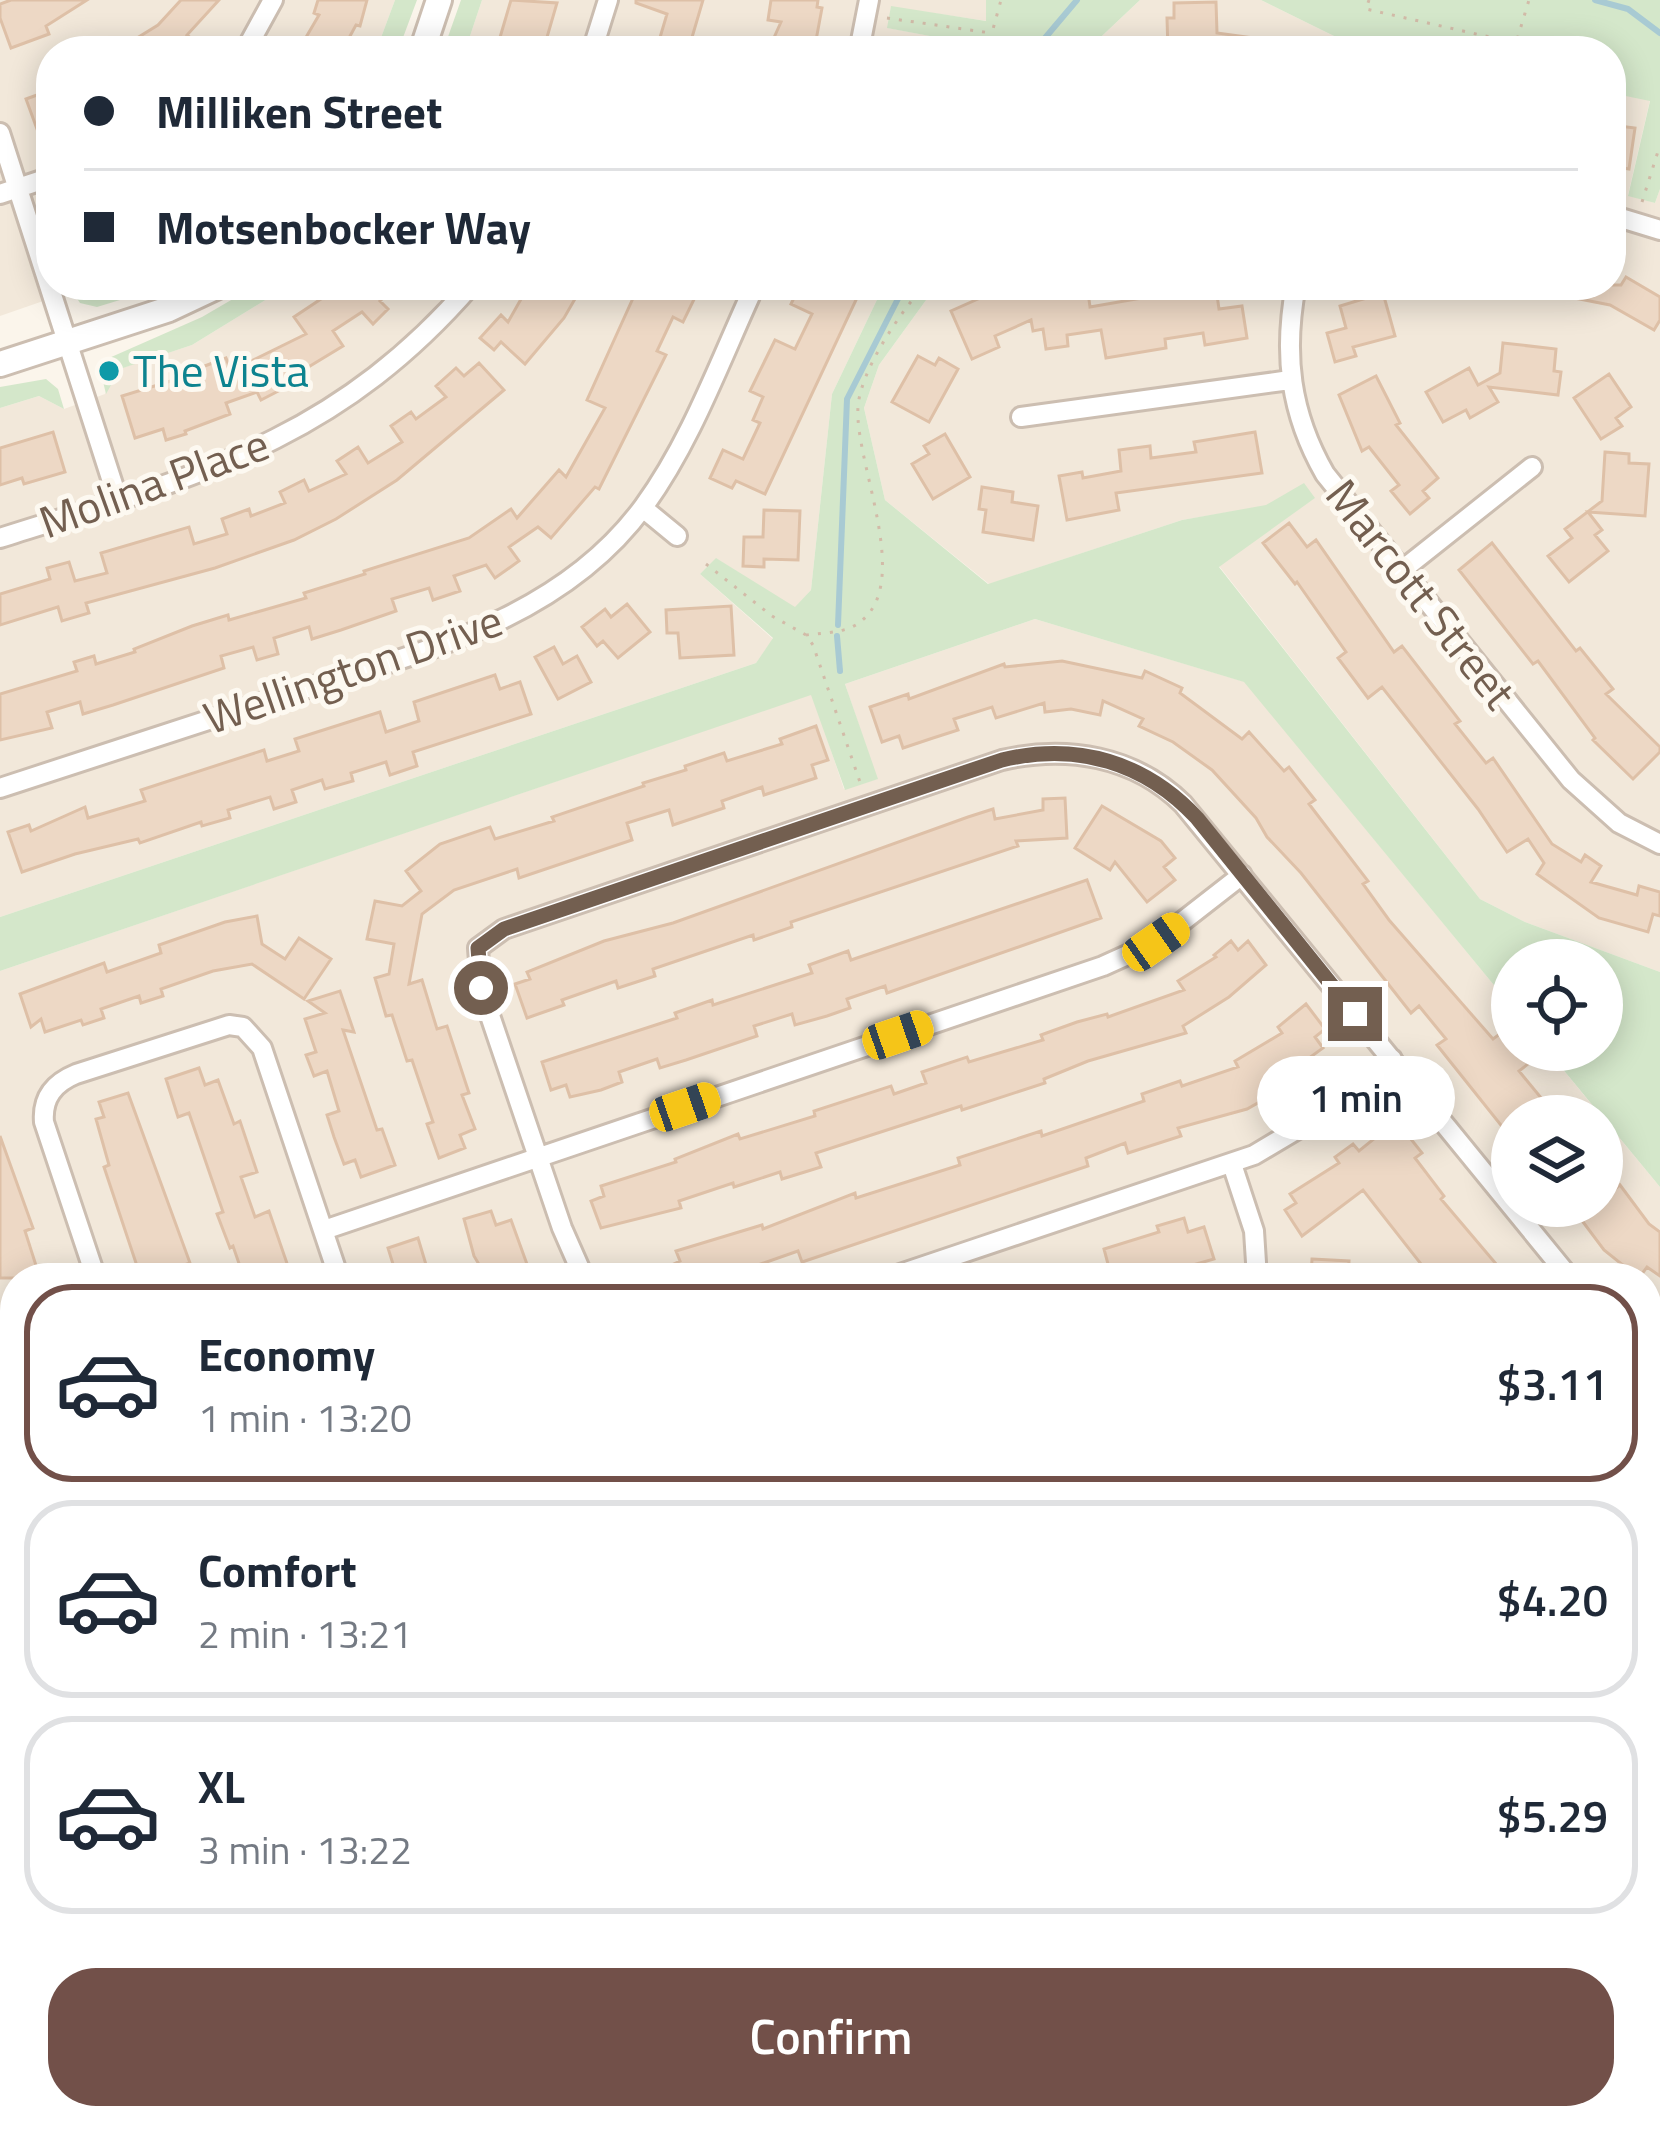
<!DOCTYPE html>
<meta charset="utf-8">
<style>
body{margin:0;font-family:"Titillium Web",sans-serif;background:#f6f6f7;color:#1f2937;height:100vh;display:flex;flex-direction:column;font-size:45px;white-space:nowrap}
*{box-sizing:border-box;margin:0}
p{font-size:39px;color:#747a83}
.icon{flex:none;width:66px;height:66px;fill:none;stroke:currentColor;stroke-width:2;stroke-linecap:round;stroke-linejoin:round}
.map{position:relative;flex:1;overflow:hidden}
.side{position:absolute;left:0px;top:1263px;width:1662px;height:867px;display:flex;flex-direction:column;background:#fff;border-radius:48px 48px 0 0;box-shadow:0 6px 30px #0003}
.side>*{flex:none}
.banner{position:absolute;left:36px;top:36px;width:1590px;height:264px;border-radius:48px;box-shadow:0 6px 30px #0003;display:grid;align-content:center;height:264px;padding:0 48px;background:#fff}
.controls{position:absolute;left:1491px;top:939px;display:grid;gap:24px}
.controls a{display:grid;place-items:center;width:132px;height:132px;border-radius:50%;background:#fff;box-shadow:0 6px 30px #0003;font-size:60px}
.end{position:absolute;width:54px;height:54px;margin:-27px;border:15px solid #735f50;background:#fff;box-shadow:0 0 0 6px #fff}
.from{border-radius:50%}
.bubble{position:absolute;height:84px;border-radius:42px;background:#fff;box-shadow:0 6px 30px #0003;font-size:39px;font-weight:600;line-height:84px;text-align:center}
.car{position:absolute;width:36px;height:72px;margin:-36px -18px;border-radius:15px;box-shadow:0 0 9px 3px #0007;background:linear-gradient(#f5c518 24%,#345 0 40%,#f5c518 0 76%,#345 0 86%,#f5c518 0)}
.banner b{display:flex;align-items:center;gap:42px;height:114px;font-size:45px}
.banner b+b{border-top:3px solid #e0e1e3}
.banner i{width:30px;height:30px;background:#1f2937}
ul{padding:21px 0 0;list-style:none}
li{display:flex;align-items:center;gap:36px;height:198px;margin:0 24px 18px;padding:0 24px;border:6px solid #e0e1e3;border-radius:48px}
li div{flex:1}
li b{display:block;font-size:45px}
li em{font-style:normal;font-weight:600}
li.selected{border-color:#725049}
li>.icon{width:108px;height:108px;stroke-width:1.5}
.cta{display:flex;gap:24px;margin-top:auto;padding:24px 48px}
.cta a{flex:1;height:138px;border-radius:48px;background:#725049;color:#fff;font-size:48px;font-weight:600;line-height:138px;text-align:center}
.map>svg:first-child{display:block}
</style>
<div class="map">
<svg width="1660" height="2129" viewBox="0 0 1660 2129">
<rect width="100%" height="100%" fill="#fbf5eb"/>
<!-- residential -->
<path fill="#f2e8da" d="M0,0H395L376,51H51V285H114L91,293L72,291L0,316Z
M482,0H986L987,21L891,7L888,28L979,45L978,51H465Z
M1140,0H1261L1336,37L1399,51H1086Z
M1611,93L1650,100L1628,195L1655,203L1660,189V972L1525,922L1480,899L1219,566L1314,498L1182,520L989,584L885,500L864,408L879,365L937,285H1611Z
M290,285H884L832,394L811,590L795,608L717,559L700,574L773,639L756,663L0,917V408L39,396L64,409L105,394L119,369L192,345Z
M1035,619L1245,682L1512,1007V1050H1547L1601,1116H1512V1206H1602V1117L1660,1187V1301L1653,1312L1647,1316V1278H15V1413L0,1368V971L812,694L844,789L877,779L845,684Z
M1660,1495V2129H1042L1083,2115H1647V1499Z
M0,1759L15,1801V2115H111L116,2129H0Z
M250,2115H822L778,2129H255Z"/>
<!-- green -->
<path fill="#d4e7ca" d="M395,0H417L398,51H376Z
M461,0H482L465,51H443Z
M986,0H1140L1086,51H978V45L887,28L891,6L986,21Z
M1261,0H1660V189L1655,203L1628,196L1650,101L1611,93V51H1399L1336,37Z
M114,285H169L97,307L80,303L72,291L91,293Z
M257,285H290L192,345L120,369L106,394L100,369L109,358L202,317Z
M884,285H937L879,365L864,408L885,500L988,584L1182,520L1266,505L1304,483L1315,498L1219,567L1480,899L1525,922L1660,972V1187L1547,1050H1602V960H1512V1007L1244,682L1035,619L845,684L878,779L845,790L811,695L0,971V917L756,663L773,638L700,574L716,558L795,607L811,590L832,394Z
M46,379L58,389L64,409L39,396L0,408V387Z
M0,1368L15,1413V1504L0,1458Z
M0,1668L15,1713V1801L0,1759Z"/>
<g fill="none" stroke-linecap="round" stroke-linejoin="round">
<!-- stream -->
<path stroke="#a8cad3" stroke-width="6" d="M1595,0L1628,9L1660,33
M1034,51L1077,0
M838,625L847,399L905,285
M837,636L840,671"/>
</g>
<!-- building -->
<path fill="#edd8c5" stroke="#dec0a7" stroke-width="3" d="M11,0H87L46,26L49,34L11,48L0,18V4Z
M181,0H219L187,35L206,51H116L158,25Z
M318,0H367L360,26L356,25L342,51H298L319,15L314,13Z
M511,0L557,3L543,51H496Z
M636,0H703L688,51H656L667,14L636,3Z
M771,0H818L817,7L822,8L814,51H768L781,22L768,20Z
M1216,2L1217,33L1276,41L1275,51H1168L1167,18H1174V3Z
M51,90V161L49,162L26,99Z
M1611,125L1635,128L1629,169L1611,166Z
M1626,277L1660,297V320L1654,330L1610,305L1549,293V285H1621Z
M342,285H397L380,301L388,309L373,324L362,312L333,331L343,346L287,380L290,385L261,400L257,392L226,403L230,414L185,431L186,434L166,440L163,429L135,438L122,396L187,376L186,373L226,358L231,371L306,334L294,317Z
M529,285H583L564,318L525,364L501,342L494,350L480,338L501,315L508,322Z
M639,285H701L683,322L673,317L657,351L666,355L599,489L595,487L551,538L538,527L509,547L519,561L495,578L486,565L454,576L460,591L433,600L429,588L392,599L396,611L341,630L312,639L309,627L274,638L278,654L257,660L253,647L221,656L224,668L113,705L83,714L80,702L47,712L52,728L0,740V694L77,671L74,662L94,656L96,664L135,652L134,649L192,626L228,615L229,620L306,598L304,593L365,574L364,571L469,538L511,509L517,518L559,470L566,477L605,408L587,400Z
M800,285L821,294L825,285H863L765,494L736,481L732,488L710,478L723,450L743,459L760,423L753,420L763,397L750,391L775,340L795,349L812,314L791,304Z
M1087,285L1090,307L1182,291L1181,285H1201L1202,291L1216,288L1219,309L1242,306L1247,338L1205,345L1203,333L1165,339L1166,348L1106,358L1101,330L1067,335L1068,346L1046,349L1043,329L1033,331L1031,320L995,336L999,347L972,359L951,311L1005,287L1009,298Z
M1383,293L1395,336L1353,347L1356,356L1335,362L1327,333L1346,328L1340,306Z
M1503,343L1556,349L1554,371L1561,372L1558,395L1489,387L1498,402L1470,418L1466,410L1443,422L1426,392L1469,368L1478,385L1500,373Z
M918,356L935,365L939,358L958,369L929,422L892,402Z
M479,363L504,390L397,480L336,519L294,540L215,568L86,603L89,613L62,621L58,607L0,625V594L50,579L47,568L69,562L75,581L107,573L101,553L189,527L194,544L227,534L222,519L249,509L251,516L285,503L280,492L304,480L309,491L346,474L337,461L358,447L368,463L402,442L391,426L411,412L416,419L446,397L436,386L456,368L464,376Z
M1609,374L1631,407L1616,418L1622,426L1601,439L1574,398Z
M1376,376L1400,423L1396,425L1438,478L1423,491L1429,498L1410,514L1391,491L1399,485L1369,447L1362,451L1339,395Z
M53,432L65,472L24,484L22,478L0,485V448Z
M1255,432L1262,473L1116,493L1119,510L1067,520L1059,476L1082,472L1083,478L1121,471L1119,450L1150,446L1151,458L1196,452L1194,442Z
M945,434L970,477L933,499L912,464L929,454L924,446Z
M1605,452L1629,454V463L1649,464L1645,516L1588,512L1602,530L1595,535L1608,551L1569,582L1548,556L1572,538L1565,529L1602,501Z
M982,487L1013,492L1012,502L1038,506L1033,540L983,532L986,510L979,509Z
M764,510L800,511L798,560L764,559V567L743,566L744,537H763Z
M1289,523L1307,547L1316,540L1394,652L1402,646L1460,721L1455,724L1486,763L1493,758L1552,844L1581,862L1585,855L1601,866L1591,882L1637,895L1639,886L1660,892V916L1653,914L1648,932L1599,918L1537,874L1544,863L1528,839L1507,852L1478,809L1382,687L1368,698L1338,658L1346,652L1297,582L1295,584L1263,543Z
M1492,543L1576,651L1580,648L1613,689L1606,694L1660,747V752L1633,779L1593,740L1595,738L1538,661L1533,664L1459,570Z
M627,604L650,632L618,658L603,641L597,646L582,627L605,609L611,617Z
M731,606L734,655L680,658L678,633H667L666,610Z
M554,647L563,664L577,656L591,682L558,699L535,657Z
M1062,661L1142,678L1145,671L1182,688L1180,693L1242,739L1249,732L1284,771L1289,767L1315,800L1309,804L1368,881L1363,884L1389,920L1493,1039L1504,1031L1512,1042V1050H1518L1528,1064L1519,1071L1556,1116H1512V1139L1437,1045L1446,1039L1419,1006L1411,1013L1301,873L1267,837L1256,818L1212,770L1173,742L1139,726L1143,719L1103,701L1100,715L1071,709L1045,712L1044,703L996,718L992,707L954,719L958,730L933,738L903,748L899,736L882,742L870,707L908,694L909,699L1004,664L1005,667Z
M495,675L500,689L520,682L531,714L413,752L417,766L390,775L386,762L351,773L353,781L325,789L322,780L292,790L296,802L274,809L270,797L228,810L230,818L202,826L201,822L140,843L138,839L75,854L22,872L8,832L29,825L31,831L85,807L88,818L145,801L141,790L264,750L267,761L299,751L295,739L380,712L386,732L419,721L414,702Z
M816,726L828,760L812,765L816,778L764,795L762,787L722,801L724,808L673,825L669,810L627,823L632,840L519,878L517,869L454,890L422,914L409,984L422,980L437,1029L447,1026L469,1093L462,1095L475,1129L460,1135L465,1148L439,1158L427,1124L433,1122L412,1060L407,1061L392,1015L386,1016L375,978L389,974L394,944L367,939L375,901L402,906L421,891L406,871L440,844L490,827L495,839L554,821L552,817L644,786L643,783L686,770L685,766L724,753L727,761L782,744L780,739Z
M1065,798L1067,838L1016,841L1018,846L791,922L792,927L754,940L753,935L653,969L655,976L618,988L616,981L562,1000L564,1005L527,1018L515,984L530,979L527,972L604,941L673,923L968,817L993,809L995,819L1043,810V799Z
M1102,806L1161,841L1175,858L1164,867L1175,880L1147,902L1115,862L1110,870L1075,848Z
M1087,880L1101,918L887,993L885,986L847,999L850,1008L827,1016L795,1025L792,1014L754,1026L757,1036L686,1060L660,1068L657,1059L619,1072L622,1082L601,1090L570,1097L566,1085L551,1090L542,1062L677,1018L675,1013L712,1000L713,1005L812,973L809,965L848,951L851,960Z
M257,916L262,944L285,959L299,938L331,959L304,999L252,964L213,971L161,989L163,996L141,1003L139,996L101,1009L104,1018L83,1025L81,1020L45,1032L41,1019L31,1027L20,994L104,963L107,972L161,953L159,945L225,922Z
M1231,941L1238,950L1248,941L1266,965L1229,997L1183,1026L1186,1033L1088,1061L1044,1079L1045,1083L962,1110L961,1106L816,1153L821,1167L782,1179L780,1172L734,1187L733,1183L679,1201L681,1208L601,1228L591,1201L604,1196L601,1186L676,1162L675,1159L738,1134L740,1139L815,1116L814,1111L891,1086L894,1094L926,1083L922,1072L967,1057L969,1062L1043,1040L1041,1035L1077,1022L1107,1014L1108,1017L1184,990L1178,981L1216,957L1214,955Z
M340,991L354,1032L343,1030L377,1130L382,1129L395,1165L361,1177L355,1160L344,1164L334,1137L327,1115L339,1111L327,1071L314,1076L306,1055L316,1052L305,1019L325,1013L308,1001Z
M1306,1004L1325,1029L1315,1037L1323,1048L1276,1082L1281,1090L1247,1109L1178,1128L1181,1136L1128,1153L1125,1143L1086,1158L1088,1166L802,1262L798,1251L758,1265L763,1278H644L680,1261L676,1251L762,1225L763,1229L855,1193L856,1198L960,1165L958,1158L1041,1131L1042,1136L1144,1101L1142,1094L1180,1081L1182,1086L1238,1067L1235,1061L1282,1033L1278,1027Z
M199,1068L205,1085L218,1080L234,1124L240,1121L257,1172L241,1177L255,1217L269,1211L292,1278H244L233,1246L230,1248L217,1214L223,1212L189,1113L178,1117L166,1079Z
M128,1093L190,1263L181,1266L185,1278H141L104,1167L109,1165L96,1119L104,1117L99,1102Z
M1386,1129L1393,1137L1403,1129L1422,1153L1415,1158L1444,1196L1441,1199L1508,1278H1432L1363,1190L1302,1236L1285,1210L1296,1203L1290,1194L1339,1163L1335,1157L1353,1144L1359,1151Z
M0,1136L33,1228L25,1231L40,1278H0Z
M1602,1174L1615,1189L1620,1185L1649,1224L1660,1232V1276L1647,1267L1639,1278L1604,1250L1571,1206H1602Z
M491,1211L496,1225L511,1220L532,1278H487L474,1256L464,1219Z
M1184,1218L1188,1232L1204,1227L1214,1259L1147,1278H1076V1274L1108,1264L1104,1249L1159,1232L1157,1226Z
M418,1238L430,1278H360L359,1275L393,1264L388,1248Z
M1312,1259L1349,1261L1348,1278H1311Z"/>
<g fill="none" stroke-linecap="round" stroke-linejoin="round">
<defs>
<path id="minor" d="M245,51L273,0
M592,51L608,0
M859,51L869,0
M0,133L118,500
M0,194L51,177
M1611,215L1660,230
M1296,285C1283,354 1290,413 1325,474L1571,780L1619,823L1660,844
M1021,417L1290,380
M643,508L677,536
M0,538C192,477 333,444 471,285
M1401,571L1532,467
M0,788C93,757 186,728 279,697C410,655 558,624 644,506C692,440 721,358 755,285
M1232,1164L1254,1231L1257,1278
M324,1230L1103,966L1156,942L1242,875
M96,1278L44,1122C42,1098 54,1083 76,1074L229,1025L243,1027L262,1048L339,1278
M584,1278L562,1228L481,989L478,948L504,929L1002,760C1067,745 1134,756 1183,804L1570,1278
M888,1278L1254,1155L1318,1117L1392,1059
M1647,1334L1660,1342
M1647,1719L1660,1700
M1647,1743L1660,1751
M372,2115L387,2127L402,2129
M405,2129L452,2115
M1335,2129L1355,2115"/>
<path id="tertiary" d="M422,51L439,0
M0,364L169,309L220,285
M1647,1409L1660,1387
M912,2129L955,2115"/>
<path id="primary" d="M0,1497L15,1543
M0,1620L15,1665
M163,2115L167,2129
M203,2115L208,2129"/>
</defs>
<!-- minor casing -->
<use href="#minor" stroke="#ccbeb1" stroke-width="24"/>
<!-- tertiary casing -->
<use href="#tertiary" stroke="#ccbeb1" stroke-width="30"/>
<!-- primary casing -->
<use href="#primary" stroke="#d8d2ce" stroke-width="36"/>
<!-- path -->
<path stroke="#d2bba8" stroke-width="3" stroke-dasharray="3 9" stroke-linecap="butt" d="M1369,0L1366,9L1516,43L1529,0
M887,18L991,33
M987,51L1001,0
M1642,202L1660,145
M706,564L772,616L806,635L813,645L862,788
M806,635C820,633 839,633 852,627C919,593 854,465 858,407C860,371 901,311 925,285"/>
<!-- minor -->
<use href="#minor" stroke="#fff" stroke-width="18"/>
<!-- tertiary -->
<use href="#tertiary" stroke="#fff" stroke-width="24"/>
<!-- primary -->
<use href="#primary" stroke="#f2dcab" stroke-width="30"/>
</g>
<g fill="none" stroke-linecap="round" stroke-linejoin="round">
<!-- route -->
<path stroke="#735f50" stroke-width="15" d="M481,988L478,948L504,929L1002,760C1077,742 1145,762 1197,818L1355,1014"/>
</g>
<!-- markers -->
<circle fill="#0f9aa8" stroke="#fdf9f1" stroke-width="4.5" cx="109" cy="371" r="12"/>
<g text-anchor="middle" stroke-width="10" stroke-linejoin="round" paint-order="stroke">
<!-- culture labels -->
<g font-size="45" fill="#0d838f" stroke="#fdf9f1" text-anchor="start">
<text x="133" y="387">The Vista</text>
</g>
<!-- street labels -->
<g font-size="45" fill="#735f50" stroke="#fdf9f1">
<text transform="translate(154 483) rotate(-20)" y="16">Molina Place</text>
<text transform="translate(1421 594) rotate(52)" y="16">Marcott Street</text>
<text transform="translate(353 669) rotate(-19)" y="16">Wellington Drive</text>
</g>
</g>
</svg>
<div class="controls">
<a><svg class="icon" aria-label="locate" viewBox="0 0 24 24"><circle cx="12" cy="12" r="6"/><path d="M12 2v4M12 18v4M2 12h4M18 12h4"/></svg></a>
<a><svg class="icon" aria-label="layers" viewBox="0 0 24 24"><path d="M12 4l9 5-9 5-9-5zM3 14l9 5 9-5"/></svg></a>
</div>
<i class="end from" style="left:481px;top:988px"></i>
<i class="end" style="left:1355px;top:1014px"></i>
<div class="bubble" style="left:1257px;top:1056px;width:198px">1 min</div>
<i class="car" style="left:1156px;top:942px;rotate:55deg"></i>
<i class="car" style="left:898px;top:1035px;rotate:71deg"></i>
<i class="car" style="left:685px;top:1107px;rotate:71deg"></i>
<div class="banner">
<b><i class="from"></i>Milliken Street</b>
<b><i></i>Motsenbocker Way</b>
</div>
<section class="side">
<ul>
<li class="selected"><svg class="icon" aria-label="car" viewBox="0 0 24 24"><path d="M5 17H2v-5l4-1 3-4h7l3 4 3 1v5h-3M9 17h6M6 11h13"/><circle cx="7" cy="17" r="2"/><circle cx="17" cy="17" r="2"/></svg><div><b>Economy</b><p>1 min · 13:20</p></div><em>$3.11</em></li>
<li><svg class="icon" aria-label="car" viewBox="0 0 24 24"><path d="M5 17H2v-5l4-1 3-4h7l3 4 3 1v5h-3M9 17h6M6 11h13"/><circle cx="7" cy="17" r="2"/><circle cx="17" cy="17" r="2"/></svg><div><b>Comfort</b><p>2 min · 13:21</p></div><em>$4.20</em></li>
<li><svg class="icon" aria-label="car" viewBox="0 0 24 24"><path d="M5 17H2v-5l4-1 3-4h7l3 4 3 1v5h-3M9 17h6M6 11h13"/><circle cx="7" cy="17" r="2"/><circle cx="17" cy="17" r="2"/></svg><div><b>XL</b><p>3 min · 13:22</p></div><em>$5.29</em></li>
</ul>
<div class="cta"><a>Confirm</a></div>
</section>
</div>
